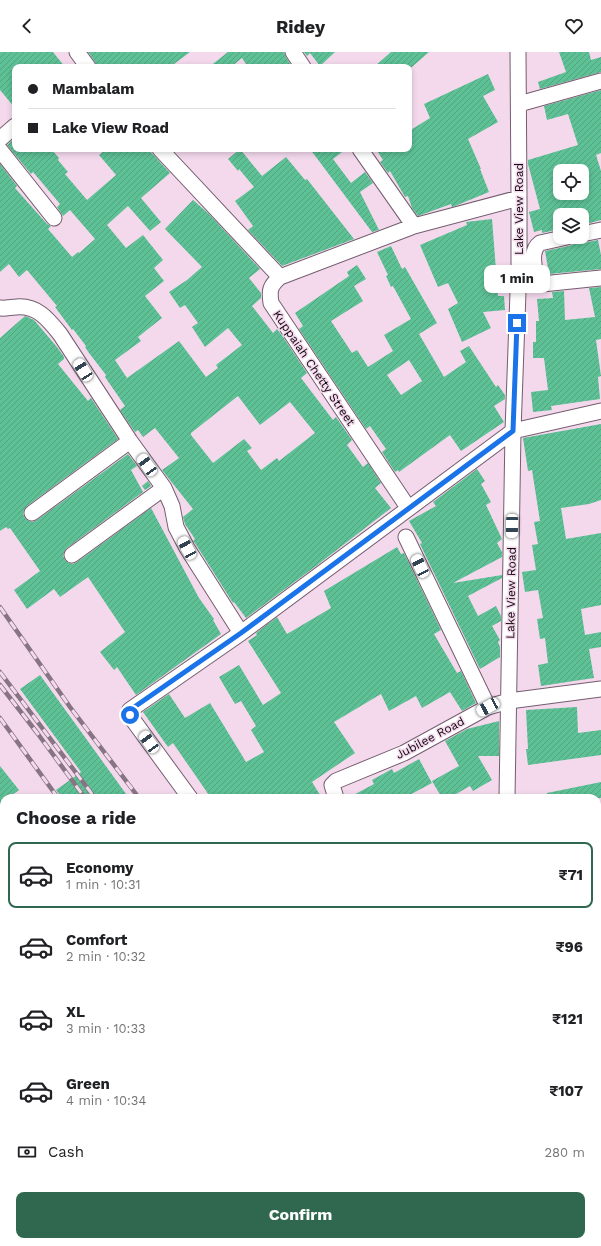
<!DOCTYPE html>
<meta charset="utf-8">
<style>
body{margin:0;font-family:"Work Sans",sans-serif;background:#f2f2f2;color:#202124;height:100vh;display:flex;flex-direction:column;font-size:15px;white-space:nowrap}
*{box-sizing:border-box;margin:0}
p{font-size:13px;color:#757577}
.icon{flex:none;width:22px;height:22px;fill:none;stroke:currentColor;stroke-width:2;stroke-linecap:round;stroke-linejoin:round}
.map{position:relative;flex:1;overflow:hidden}
.side{position:absolute;left:0px;top:742px;width:601px;height:452px;display:flex;flex-direction:column;background:#fff;border-radius:12px 12px 0 0;box-shadow:0 2px 6px #0003}
.side>*{flex:none}
.banner{position:absolute;left:12px;top:12px;width:400px;height:88px;border-radius:8px;box-shadow:0 2px 6px #0003;display:grid;align-content:center;height:88px;padding:0 16px;background:#fff}
.fabs{position:absolute;left:553px;top:112px;display:grid;gap:8px}
.fabs a{display:grid;place-items:center;width:36px;height:36px;border-radius:8px;background:#fff;box-shadow:0 2px 6px #0003;font-size:20px}
.end{position:absolute;width:18px;height:18px;margin:-9px;border:5px solid #1a73e8;background:#fff;box-shadow:0 0 0 2px #fff}
.from{border-radius:50%}
.bubble{position:absolute;height:28px;border-radius:8px;background:#fff;box-shadow:0 2px 6px #0003;font-size:13px;font-weight:700;line-height:28px;text-align:center}
.car{position:absolute;width:12px;height:24px;margin:-12px -6px;border-radius:5px;box-shadow:0 0 3px 1px #0007;background:linear-gradient(#fff 24%,#345 0 40%,#fff 0 76%,#345 0 86%,#fff 0)}
.banner b{display:flex;align-items:center;gap:14px;height:38px;font-size:15px}
.banner b+b{border-top:1px solid #e0e0e0}
.banner i{width:10px;height:10px;background:#202124}
ul{padding:0;list-style:none}
li{display:flex;align-items:center;gap:12px;height:66px;margin:0 8px 6px;padding:0 8px;border:2px solid transparent;border-radius:8px}
li div{flex:1}
li b{display:block;font-size:15px}
li em{font-style:normal;font-weight:700}
li.current{border-color:#30684f}
li>.icon{width:36px;height:36px;stroke-width:1.5}
h2{padding:0 16px;font-size:18px;line-height:48px}
.pay{display:flex;align-items:center;gap:10px;height:44px;padding:0 16px;font-size:15px}
.pay p{margin-inline-start:auto}
.primary-button{display:flex;gap:8px;margin-top:auto;padding:8px 16px}
.primary-button a{flex:1;height:46px;border-radius:8px;background:#30684f;color:#fff;font-size:16px;font-weight:700;line-height:46px;text-align:center}
header{display:flex;justify-content:space-between;align-items:center;height:52px;padding:0 16px;background:#fff;font-size:18px;font-weight:700}
.map>svg:first-child{display:block}
</style>
<header><svg class="icon" aria-label="back" viewBox="0 0 24 24"><path d="M15 5l-7 7 7 7"/></svg>Ridey<svg class="icon" aria-label="heart" viewBox="0 0 24 24"><path d="M12 20l-8-8c-3-5 5-10 8-4 3-6 11-1 8 4z"/></svg></header>
<div class="map">
<svg width="601" height="1194" viewBox="0 0 601 1194">
<defs>
<pattern id="building-hatch" width="6" height="6" patternUnits="userSpaceOnUse"><rect width="6" height="6" fill="#5ec196"/><path d="M-1 1l2-2M0 6l6-6M5 7l2-2" fill="none" stroke="#51a480"/></pattern>
</defs>
<rect width="100%" height="100%" fill="#f4d9ed"/>
<!-- building -->
<path fill="url(#building-hatch)" fill-rule="evenodd" d="M0,0H53L65,15H15V56L0,38Z
M88,0H190L170,15H97L95,10Z
M228,0H284L286,5L292,15H248L242,6L231,15H209Z
M304,0H335L320,14L310,1L307,4Z
M391,0H429L412,15H374Z
M559,0H589L591,8L601,5V20L540,37L538,30L566,20Z
M488,22L495,38L483,44L498,70L468,87L481,117H480L489,140L455,154L452,155L451,152L418,164L412,156L408,144L405,145L390,119L388,121L380,110L383,108L376,97H409V79L430,66L424,52Z
M601,38V101L596,103L601,119V168L582,173V163H560V177L542,181V178L534,180L529,160L540,157L528,112V108L578,93L568,62L547,68L544,54ZM560,119H582V141H560Z
M15,86V97H51L59,106L58,108L68,120L65,122L87,148L116,123L99,103L106,97H148L170,121L141,146L161,170L150,179L128,154L107,173L126,196L143,183L163,208L154,216L164,229L145,244L162,266L138,285L141,289L115,308L127,326L179,289L206,325L218,316L216,313L242,293L228,276L205,295L192,275L198,271L185,253L180,256L169,240L187,228L202,215L165,177L193,148L209,162L260,217L249,226L261,241V246L252,254L273,281L277,277L283,285L307,321L301,326L333,368L336,365L352,388L347,393L363,415L368,411L381,431L375,436L391,456L316,514L246,566L234,550L233,551L195,491L193,489L195,487L185,472L183,465L193,457L162,418L179,406L155,376L143,385L138,378L135,380L120,358L125,354L105,325L106,323L89,301L85,295L86,294L73,277L72,278L55,255L57,254L27,218L19,225L9,212L0,220V112L17,134L15,136L47,172L51,174L48,177L72,205L78,200L79,201L95,187L70,158L63,164L57,155L60,152L33,120L31,122L7,93ZM238,344L260,373L290,350L315,381L279,409L277,406L261,418L247,399L252,396L244,387L213,411L191,383V381Z
M240,97L262,124L286,105L305,128L307,127L354,187L282,214L248,178L253,174L235,149L254,135L239,117L238,119L228,107Z
M310,97H346L333,107L351,131L365,120L373,131L360,140L379,178L372,180Z
M492,167L498,244H504L505,258L483,260L491,276L462,290L448,257L458,251L448,231L438,235L420,193L467,173L466,170Z
M575,188L579,190L583,191L598,188L601,203V217L549,222L545,199L569,194L573,192Z
M391,194L402,217L405,215L437,271L419,282L444,325L466,310L460,299L469,294L496,335L498,333L505,343V347L494,354L504,370L461,399L450,383L399,420L398,418L395,420L382,400L386,397L370,374L366,377L299,277L303,274L295,261L349,224L347,220L357,213L366,227L354,234L363,249L331,269L352,301L357,298L368,315L393,299L384,283L411,267L393,234L391,235L386,224L388,223L377,200ZM409,308L422,329L401,343L387,323Z
M601,235V287L596,288L601,324L598,325L600,347L551,354L552,358L533,360L531,340L548,338L544,306H533V290H536V269H539L537,247L553,246L552,240L564,239L565,268L595,265L589,236Z
M25,264L34,268L57,295L64,305V307L58,312L88,349L91,346L118,387L27,454L24,458L23,462L25,466L29,469L33,470L37,468L128,402L137,414L131,418L143,440L67,496L64,500L63,504L65,508L69,511L73,512L77,510L151,456L199,546L214,567L213,568L221,582L136,643L117,615L114,618L100,600L125,580L88,525L60,545L54,537L27,557L14,538L40,519L10,476L8,477L6,475L0,479V286Z
M601,372V448L589,452L561,456L566,487L601,481V553L581,557L585,583L601,580V595L589,597L594,626L541,634L538,613L548,611L545,586L540,587L537,567L543,566L538,538L525,540L522,520L536,518L532,493L538,492L534,470L540,469L532,418L528,419L523,386Z
M477,417L485,429L481,432L491,450L486,453L502,487L497,491L502,500V505L453,531L502,523V526L468,544L478,564L496,554L501,564V569L492,574L500,588L498,590L500,595V605L480,617L420,492L422,491L409,469L436,454L433,450Z
M148,429L151,434L145,438L142,434Z
M397,495L401,502L404,501L441,578L434,582L457,621L461,619L476,651L462,659L450,640L422,656L416,644L389,659L381,642L334,670L355,701L312,730L322,746H211L173,691L168,695L143,660L169,642L185,666L210,651L246,710L264,700L251,678L256,674L241,649L235,652L219,625L239,613L263,653L281,641L248,589L257,583L256,581L277,565L287,582L331,556L324,539Z
M40,623L129,746H62L56,738L81,720L20,637Z
M577,655L578,681L601,678V703L528,713L526,697H528L526,658Z
M499,669V704H478L492,728L473,739L470,734L449,746H442L432,729L459,714L445,689L467,677Z
M419,707L432,731L404,746H348L374,732L372,728L392,717L394,721Z
M0,714L19,738L8,746H4V749L0,753Z
M601,730V746H547V741Z"/>
<g fill="none" stroke-linecap="round" stroke-linejoin="round">
<defs>
<path id="minor" d="M77,0L88,15
M293,0L303,15
M519,52L601,29
M0,87L15,74
M160,97L280,225C270,234 269,238 271,251L405,451
M360,97L414,174
M0,98L54,166
M582,182L601,178
M567,185L540,191C529,199 535,217 537,229L542,232L601,226
M280,225L414,174L519,146
M0,256C6,257 10,255 16,255C37,253 48,267 60,282L130,389L164,436L172,454L176,475L187,496L241,581
M32,461L130,389
M406,485L488,655
M72,503L164,436
M190,746L133,668L130,658L241,581L513,379L601,359
M336,746L332,733L336,729L404,701L488,655L509,649L601,637
M507,746L513,379L518,240L520,231L519,212V146L518,0
M0,797L4,795
M0,832L4,838
M597,870L601,869
M0,895L4,900
M0,1157L4,1154
M223,1190L226,1194
M506,1190V1194
M317,1194L322,1190"/>
</defs>
<!-- minor casing -->
<use href="#minor" stroke="#745d6f" stroke-width="17"/>
<!-- minor -->
<use href="#minor" stroke="#fff" stroke-width="15"/>
<defs>
<path id="rail" d="M0,555L70,655L139,746
M0,620L95,746
M0,633L38,682L85,746
M0,666L58,746
M382,1190L385,1194
M410,1190L413,1194
M422,1190L425,1194
M434,1190L437,1194"/>
</defs>
<!-- rail casing -->
<use href="#rail" stroke="#877583" stroke-width="4.5"/>
<!-- rail -->
<use href="#rail" stroke="#f4d9ed" stroke-width="3" stroke-dasharray="9" stroke-linecap="butt"/>
</g>
<g fill="none" stroke-linecap="round" stroke-linejoin="round">
<!-- route -->
<path stroke="#1a73e8" stroke-width="5" d="M130,663V658L241,581L513,379L517,271"/>
</g>
<g text-anchor="middle" stroke-width="3" stroke-linejoin="round" paint-order="stroke">
<!-- street labels -->
<g font-size="12" fill="#11090f" stroke="#f4d9ed">
<text transform="translate(519 157) rotate(-90)" y="4">Lake View Road</text>
<text transform="translate(314 316) rotate(56)" y="4">Kuppaiah Chetty Street</text>
<text transform="translate(511 541) rotate(-89)" y="4">Lake View Road</text>
<text transform="translate(430 686) rotate(-28)" y="4">Jubilee Road</text>
</g>
</g>
</svg>
<div class="fabs">
<a><svg class="icon" aria-label="locate" viewBox="0 0 24 24"><circle cx="12" cy="12" r="6"/><path d="M12 2v4M12 18v4M2 12h4M18 12h4"/></svg></a>
<a><svg class="icon" aria-label="layers" viewBox="0 0 24 24"><path d="M12 4l9 5-9 5-9-5zM3 14l9 5 9-5"/></svg></a>
</div>
<i class="end from" style="left:130px;top:663px"></i>
<i class="end" style="left:517px;top:271px"></i>
<div class="bubble" style="left:484px;top:213px;width:66px">1 min</div>
<i class="car" style="left:83px;top:318px;rotate:327deg"></i>
<i class="car" style="left:147px;top:413px;rotate:324deg"></i>
<i class="car" style="left:512px;top:474px;rotate:181deg"></i>
<i class="car" style="left:187px;top:496px;rotate:331deg"></i>
<i class="car" style="left:420px;top:514px;rotate:334deg"></i>
<i class="car" style="left:488px;top:655px;rotate:241deg"></i>
<i class="car" style="left:149px;top:690px;rotate:324deg"></i>
<div class="banner">
<b><i class="from"></i>Mambalam</b>
<b><i></i>Lake View Road</b>
</div>
<section class="side">
<h2>Choose a ride</h2>
<ul>
<li class="current"><svg class="icon" aria-label="car" viewBox="0 0 24 24"><path d="M5 17H2v-5l4-1 3-4h7l3 4 3 1v5h-3M9 17h6M6 11h13"/><circle cx="7" cy="17" r="2"/><circle cx="17" cy="17" r="2"/></svg><div><b>Economy</b><p>1 min · 10:31</p></div><em>₹71</em></li>
<li><svg class="icon" aria-label="car" viewBox="0 0 24 24"><path d="M5 17H2v-5l4-1 3-4h7l3 4 3 1v5h-3M9 17h6M6 11h13"/><circle cx="7" cy="17" r="2"/><circle cx="17" cy="17" r="2"/></svg><div><b>Comfort</b><p>2 min · 10:32</p></div><em>₹96</em></li>
<li><svg class="icon" aria-label="car" viewBox="0 0 24 24"><path d="M5 17H2v-5l4-1 3-4h7l3 4 3 1v5h-3M9 17h6M6 11h13"/><circle cx="7" cy="17" r="2"/><circle cx="17" cy="17" r="2"/></svg><div><b>XL</b><p>3 min · 10:33</p></div><em>₹121</em></li>
<li><svg class="icon" aria-label="car" viewBox="0 0 24 24"><path d="M5 17H2v-5l4-1 3-4h7l3 4 3 1v5h-3M9 17h6M6 11h13"/><circle cx="7" cy="17" r="2"/><circle cx="17" cy="17" r="2"/></svg><div><b>Green</b><p>4 min · 10:34</p></div><em>₹107</em></li>
</ul>
<div class="pay"><svg class="icon" aria-label="cash" viewBox="0 0 24 24"><path d="M3 7h18v10H3z"/><circle cx="12" cy="12" r="2"/></svg>Cash<p>280 m</p></div>
<div class="primary-button"><a>Confirm</a></div>
</section>
</div>
